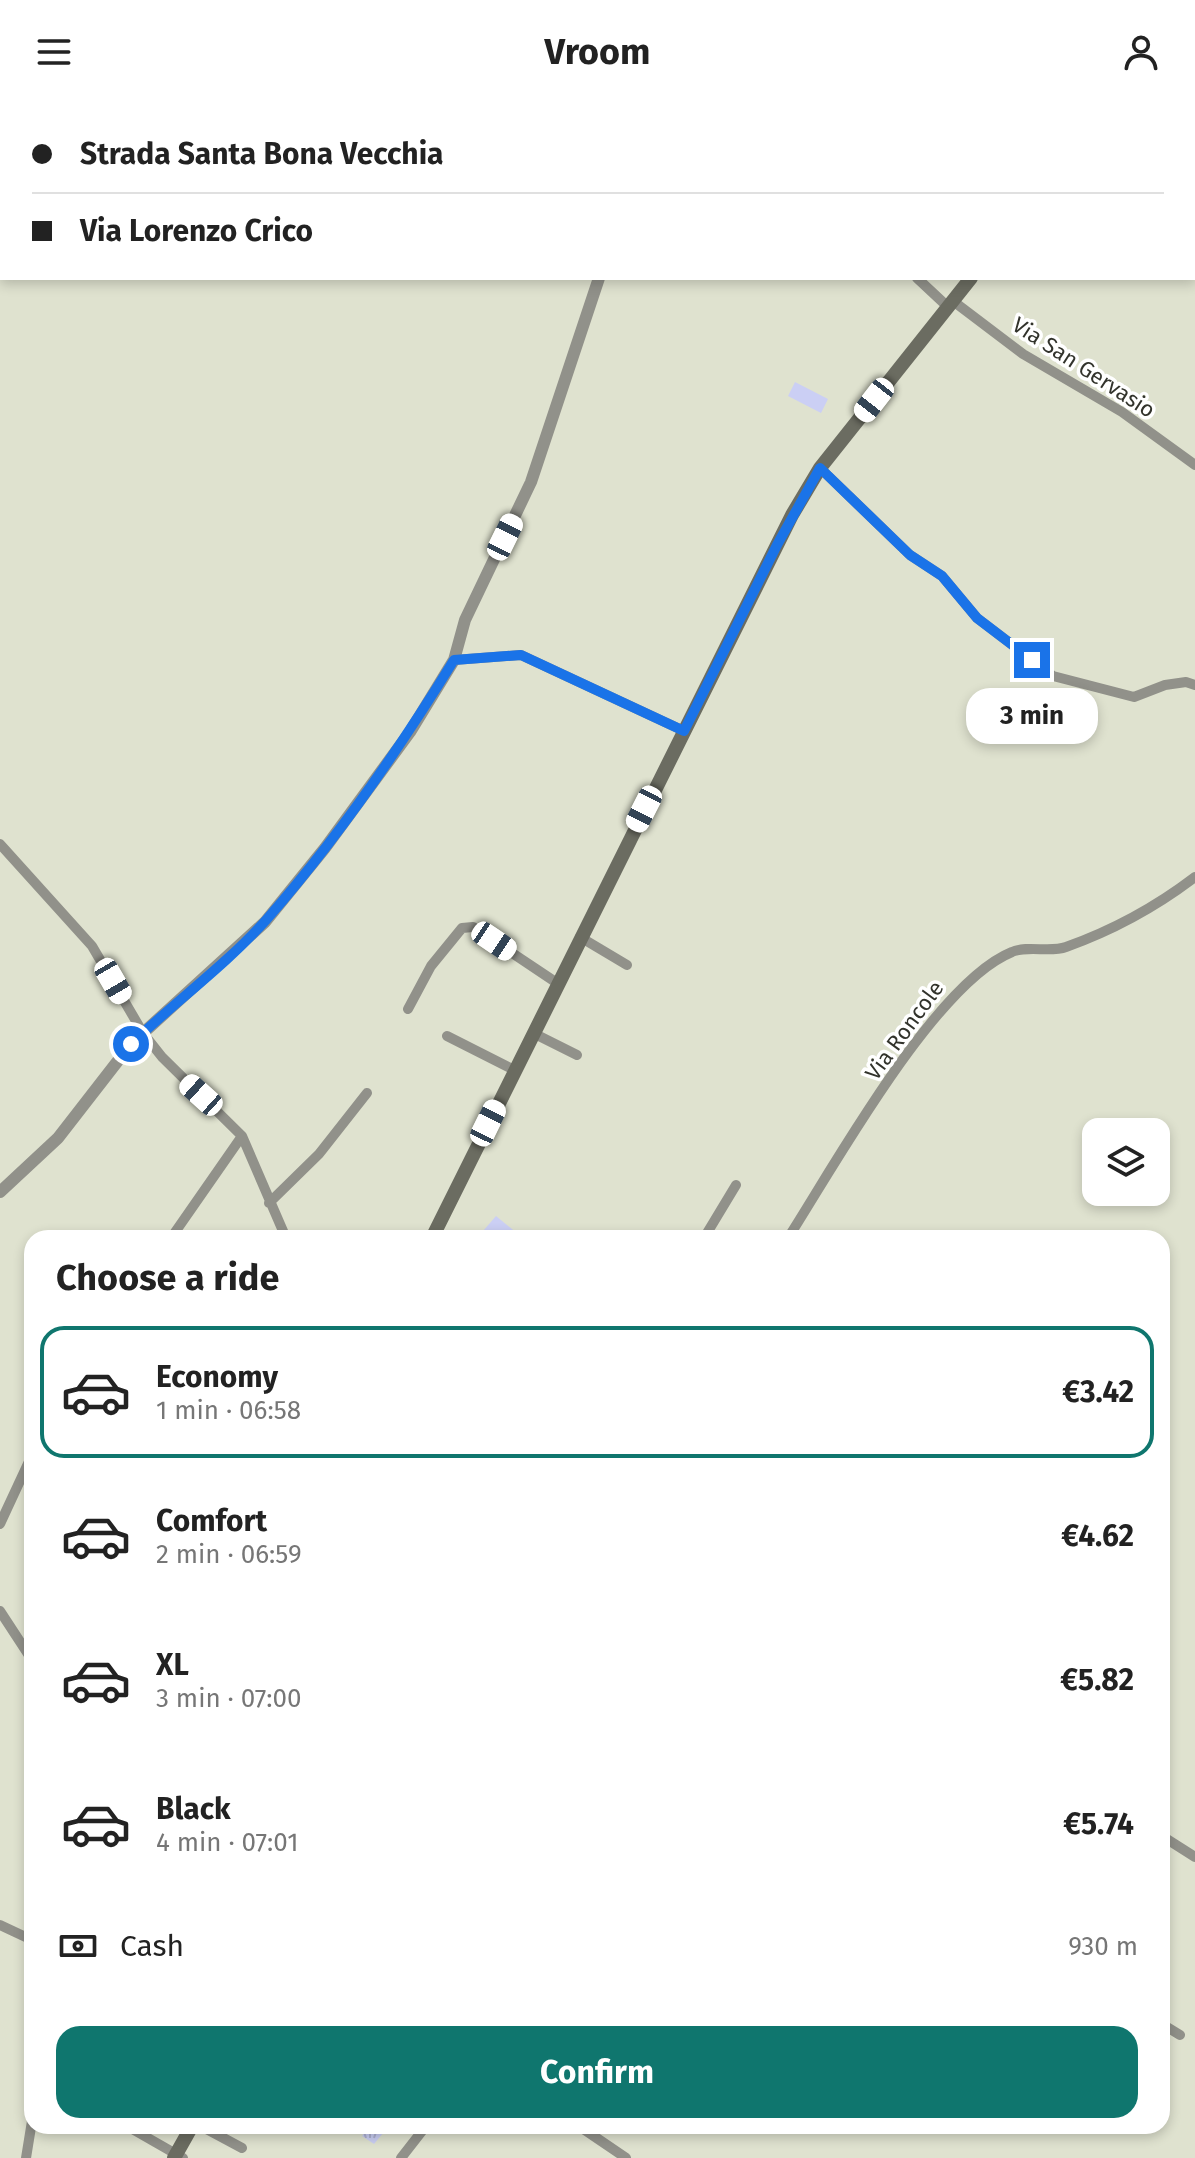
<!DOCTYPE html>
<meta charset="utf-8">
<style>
body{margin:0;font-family:"Fira Sans",sans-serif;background:#f2f2f2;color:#222;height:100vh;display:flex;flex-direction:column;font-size:30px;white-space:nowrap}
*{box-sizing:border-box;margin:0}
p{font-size:26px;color:#767676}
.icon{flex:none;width:44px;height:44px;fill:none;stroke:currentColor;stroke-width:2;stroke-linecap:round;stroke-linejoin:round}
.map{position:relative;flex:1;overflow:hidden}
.panel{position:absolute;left:24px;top:1126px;width:1146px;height:904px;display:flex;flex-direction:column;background:#fff;border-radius:24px;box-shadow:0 4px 12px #0003}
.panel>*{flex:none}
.guide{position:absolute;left:0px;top:0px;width:1196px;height:176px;box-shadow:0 4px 12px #0003;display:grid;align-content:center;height:176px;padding:0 32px;background:#fff}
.controls{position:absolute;left:1082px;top:1014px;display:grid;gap:16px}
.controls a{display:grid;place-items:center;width:88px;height:88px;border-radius:16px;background:#fff;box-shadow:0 4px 12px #0003;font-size:40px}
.end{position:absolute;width:36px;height:36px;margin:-18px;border:10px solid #1a73e8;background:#fff;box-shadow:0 0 0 4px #fff}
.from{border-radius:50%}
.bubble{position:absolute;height:56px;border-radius:24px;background:#fff;box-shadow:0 4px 12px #0003;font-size:26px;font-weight:700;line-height:56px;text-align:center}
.car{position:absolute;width:24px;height:48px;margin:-24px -12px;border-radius:10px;box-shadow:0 0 6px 2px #0007;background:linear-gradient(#fff 24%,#345 0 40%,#fff 0 76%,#345 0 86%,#fff 0)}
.guide b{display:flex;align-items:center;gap:28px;height:76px;font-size:30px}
.guide b+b{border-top:2px solid #e0e0e0}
.guide i{width:20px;height:20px;background:#222}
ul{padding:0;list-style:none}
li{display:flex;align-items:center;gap:24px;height:132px;margin:0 16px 12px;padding:0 16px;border:4px solid transparent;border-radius:24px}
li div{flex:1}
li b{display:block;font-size:30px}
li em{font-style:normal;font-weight:700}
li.current{border-color:#0f766e}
li>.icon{width:72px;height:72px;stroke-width:1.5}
h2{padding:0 32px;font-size:36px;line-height:96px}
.pay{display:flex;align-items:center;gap:20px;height:88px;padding:0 32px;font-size:30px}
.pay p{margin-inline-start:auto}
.cta{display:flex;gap:16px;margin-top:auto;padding:16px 32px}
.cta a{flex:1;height:92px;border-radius:24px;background:#0f766e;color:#fff;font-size:32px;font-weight:700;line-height:92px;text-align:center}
header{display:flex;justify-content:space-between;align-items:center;height:104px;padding:0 32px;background:#fff;font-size:36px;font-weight:700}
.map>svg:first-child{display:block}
</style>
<header><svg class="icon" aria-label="menu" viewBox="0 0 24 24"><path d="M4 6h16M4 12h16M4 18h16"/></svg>Vroom<svg class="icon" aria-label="person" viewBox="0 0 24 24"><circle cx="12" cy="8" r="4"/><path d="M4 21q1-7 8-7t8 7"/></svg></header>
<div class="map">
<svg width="1195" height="2054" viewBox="0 0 1195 2054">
<defs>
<pattern id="grass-tufts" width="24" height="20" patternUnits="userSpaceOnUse" patternTransform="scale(2)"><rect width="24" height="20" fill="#cbcff4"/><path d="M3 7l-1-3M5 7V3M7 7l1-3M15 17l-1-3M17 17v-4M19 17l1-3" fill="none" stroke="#afb2d1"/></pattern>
</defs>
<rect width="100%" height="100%" fill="#dfe2cf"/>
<!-- grass -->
<path fill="url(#grass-tufts)" d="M370,2022H389L374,2040L362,2032Z"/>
<!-- garden -->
<path fill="#cbcff4" d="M795,278L828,295L821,309L788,292Z
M496,1112L523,1134H477Z"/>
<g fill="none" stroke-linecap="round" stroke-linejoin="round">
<!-- minor -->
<path stroke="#91918a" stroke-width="10" d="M469,0L474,2
M1194,7H1195
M917,174L948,203
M953,197L1023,250L1122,308L1195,361
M820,364L910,451L942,472L977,514L1053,572L1134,593L1165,581L1186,578L1195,581
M454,556L521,551L684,627
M0,740L92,842L143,929L162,953L242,1032L286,1134
M580,833L627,861
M408,905L431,862L462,824L473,823L557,879
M533,929L577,951
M447,932L514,966
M269,1099L319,1050L367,989
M171,1134L242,1032
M704,1134L736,1081
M788,1134C835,1061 935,879 1012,848C1028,841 1050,849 1066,843C1111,827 1157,802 1195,773
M0,1420L32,1351
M0,1507L32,1556
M1162,1732L1195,1753
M0,1821L32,1836
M1162,1920L1180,1931
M127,2022L183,2054
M201,2022L242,2044
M579,2022L626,2054
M26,2054L32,2017
M401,2054L426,2022"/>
<!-- tertiary -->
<path stroke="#91918a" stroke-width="12" d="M656,2L657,0
M0,1088L58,1034L131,940L265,818L325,744L410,628L454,556L465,516L531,378L599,174"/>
<!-- secondary -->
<path stroke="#6b6c61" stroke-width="14" d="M1124,0L1125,2
M1102,2L1105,0
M432,1134L792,411L820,364L971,174
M174,2054L192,2022"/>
</g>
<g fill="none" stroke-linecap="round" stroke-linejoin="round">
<!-- route -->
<path stroke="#1a73e8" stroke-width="10" d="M131,940C175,898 227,860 267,815C337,735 398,647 454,556L521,551L684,627L777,441L820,364L910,451L942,472L977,514L1032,556"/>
</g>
<g text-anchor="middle" stroke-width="7" stroke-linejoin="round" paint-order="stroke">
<!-- street labels -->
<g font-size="22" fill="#32332c" stroke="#fff">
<text transform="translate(1084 263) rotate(33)" y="8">Via San Gervasio</text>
<text transform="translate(904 926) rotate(-54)" y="8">Via Roncole</text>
</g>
</g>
</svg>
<div class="controls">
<a><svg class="icon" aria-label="layers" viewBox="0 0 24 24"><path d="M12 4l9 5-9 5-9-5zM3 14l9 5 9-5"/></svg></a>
</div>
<i class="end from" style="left:131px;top:940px"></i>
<i class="end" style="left:1032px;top:556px"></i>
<div class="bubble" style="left:966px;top:584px;width:132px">3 min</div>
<i class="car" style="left:874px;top:296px;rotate:218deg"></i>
<i class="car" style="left:505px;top:433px;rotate:26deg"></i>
<i class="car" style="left:644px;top:705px;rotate:207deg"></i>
<i class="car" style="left:494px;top:837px;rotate:124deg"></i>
<i class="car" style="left:113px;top:877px;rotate:150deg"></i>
<i class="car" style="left:201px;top:991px;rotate:312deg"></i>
<i class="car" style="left:488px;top:1019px;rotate:26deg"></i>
<div class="guide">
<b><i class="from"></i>Strada Santa Bona Vecchia</b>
<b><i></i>Via Lorenzo Crico</b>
</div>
<section class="panel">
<h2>Choose a ride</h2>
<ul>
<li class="current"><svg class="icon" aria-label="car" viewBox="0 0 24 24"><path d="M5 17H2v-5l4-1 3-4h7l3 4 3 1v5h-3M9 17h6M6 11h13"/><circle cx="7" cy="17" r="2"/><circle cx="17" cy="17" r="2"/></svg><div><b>Economy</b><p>1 min · 06:58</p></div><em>€3.42</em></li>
<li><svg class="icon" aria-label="car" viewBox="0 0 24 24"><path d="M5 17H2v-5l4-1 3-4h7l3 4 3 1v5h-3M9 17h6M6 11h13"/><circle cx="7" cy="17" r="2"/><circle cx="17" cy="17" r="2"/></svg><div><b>Comfort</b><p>2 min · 06:59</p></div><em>€4.62</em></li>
<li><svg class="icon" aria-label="car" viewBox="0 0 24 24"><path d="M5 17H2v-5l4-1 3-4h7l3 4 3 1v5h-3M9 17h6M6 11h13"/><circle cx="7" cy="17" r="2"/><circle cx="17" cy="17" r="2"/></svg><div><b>XL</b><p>3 min · 07:00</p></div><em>€5.82</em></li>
<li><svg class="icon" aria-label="car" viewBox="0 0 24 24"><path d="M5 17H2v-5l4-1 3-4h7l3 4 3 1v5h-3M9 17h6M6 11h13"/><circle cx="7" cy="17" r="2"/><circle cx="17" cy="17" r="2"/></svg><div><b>Black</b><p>4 min · 07:01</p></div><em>€5.74</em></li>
</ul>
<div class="pay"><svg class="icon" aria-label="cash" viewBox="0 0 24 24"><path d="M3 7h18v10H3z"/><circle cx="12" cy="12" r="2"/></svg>Cash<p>930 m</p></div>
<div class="cta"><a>Confirm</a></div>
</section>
</div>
